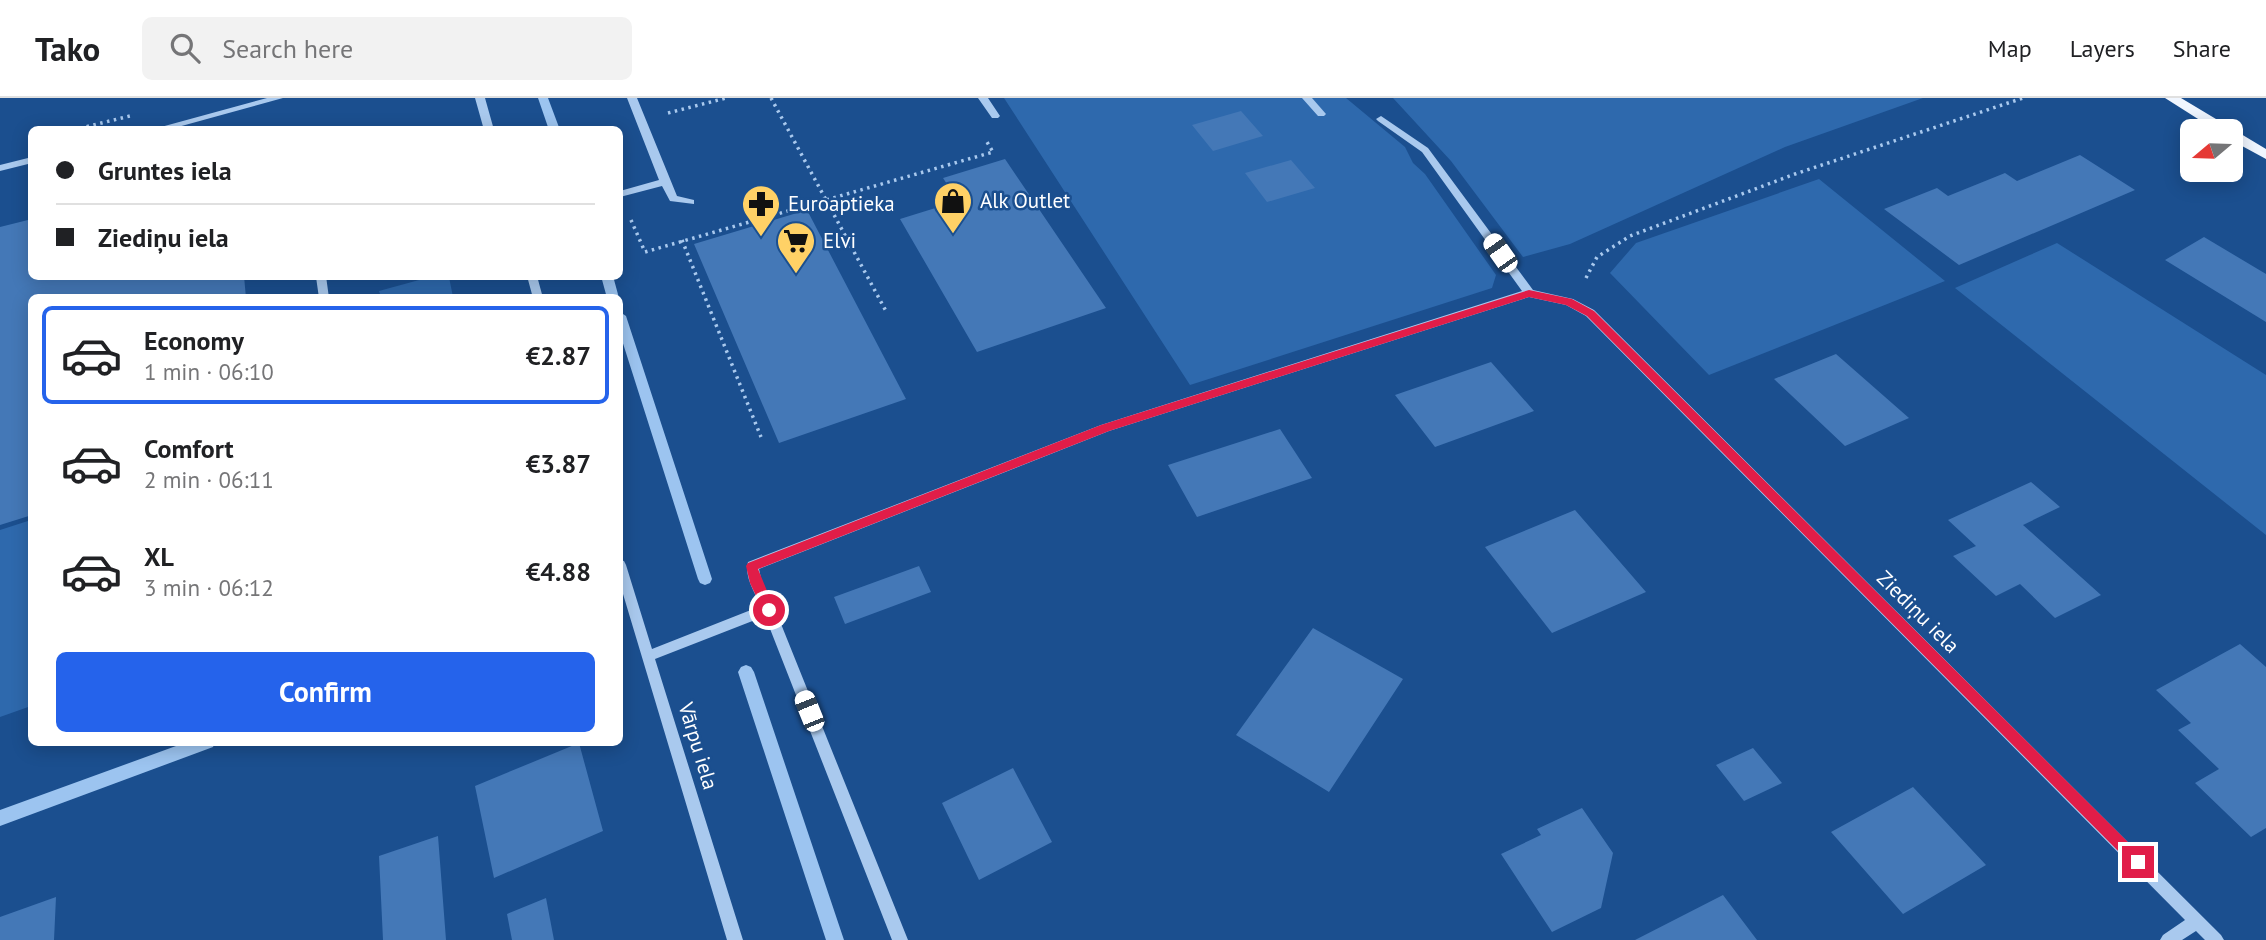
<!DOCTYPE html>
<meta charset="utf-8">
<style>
body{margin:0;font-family:"PT Sans",sans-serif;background:#f2f2f2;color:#202124;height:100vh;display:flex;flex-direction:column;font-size:26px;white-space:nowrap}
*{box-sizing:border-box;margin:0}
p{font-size:23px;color:#757577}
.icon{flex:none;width:38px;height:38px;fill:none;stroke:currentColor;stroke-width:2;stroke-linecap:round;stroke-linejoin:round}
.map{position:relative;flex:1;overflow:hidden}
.panel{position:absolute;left:28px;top:196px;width:595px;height:452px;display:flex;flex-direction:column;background:#fff;border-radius:10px;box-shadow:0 4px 18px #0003}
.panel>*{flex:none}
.guide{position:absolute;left:28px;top:28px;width:595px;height:154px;border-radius:10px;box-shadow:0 4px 18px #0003;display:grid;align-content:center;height:154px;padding:0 28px;background:#fff}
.needle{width:46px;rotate:251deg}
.buttons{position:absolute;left:2180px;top:21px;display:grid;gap:14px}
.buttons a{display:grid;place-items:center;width:63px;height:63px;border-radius:10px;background:#fff;box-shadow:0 4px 18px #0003;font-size:35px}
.end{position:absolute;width:32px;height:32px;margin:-16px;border:9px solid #e11d48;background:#fff;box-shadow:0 0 0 4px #fff}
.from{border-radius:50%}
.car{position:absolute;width:21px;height:42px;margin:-21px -10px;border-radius:9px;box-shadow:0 0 5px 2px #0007;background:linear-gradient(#fff 24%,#345 0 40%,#fff 0 76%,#345 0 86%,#fff 0)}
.guide b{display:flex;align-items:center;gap:24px;height:66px;font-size:26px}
.guide b+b{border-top:2px solid #e0e0e0}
.guide i{width:18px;height:18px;background:#202124}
ul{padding:12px 0 0;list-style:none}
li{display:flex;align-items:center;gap:21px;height:98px;margin:0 14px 10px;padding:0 14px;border:4px solid transparent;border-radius:10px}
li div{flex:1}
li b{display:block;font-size:26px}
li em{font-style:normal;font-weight:700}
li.selected{border-color:#2563eb}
li>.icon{width:63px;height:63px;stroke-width:1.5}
.cta{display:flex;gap:14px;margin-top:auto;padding:14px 28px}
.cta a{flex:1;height:80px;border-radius:10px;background:#2563eb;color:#fff;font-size:28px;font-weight:700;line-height:80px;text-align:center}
header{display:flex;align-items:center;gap:42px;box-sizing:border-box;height:98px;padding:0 35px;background:#fff;border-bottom:2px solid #e0e0e0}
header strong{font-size:33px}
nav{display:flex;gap:38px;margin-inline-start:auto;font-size:24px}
.search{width:490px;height:63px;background:#f2f2f2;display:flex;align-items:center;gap:18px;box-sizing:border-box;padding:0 24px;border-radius:10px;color:#757577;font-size:26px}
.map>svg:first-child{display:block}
</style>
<header>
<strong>Tako</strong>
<div class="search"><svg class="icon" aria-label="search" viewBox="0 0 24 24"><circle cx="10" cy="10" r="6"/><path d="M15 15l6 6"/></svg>Search here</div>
<nav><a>Map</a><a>Layers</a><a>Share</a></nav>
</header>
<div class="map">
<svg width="2266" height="842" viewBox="0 0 2266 842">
<rect width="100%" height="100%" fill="#1b4f8f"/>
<!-- green -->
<path fill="#2e69ad" d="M1004,0H1346L1405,49L1413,65L1425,76L1496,177L1492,190L1190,287Z
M1393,0H1923L1785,49L1570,146L1523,159L1451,63Z
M1819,81L1945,183L1709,277L1610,175L1636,145Z
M2057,145L2266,277V437L1955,190Z
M430,179H449L453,199H381L379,193Z
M31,422V608L0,619V432Z"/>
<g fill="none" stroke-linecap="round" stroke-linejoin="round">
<!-- stream -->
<path fill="#9cc4f0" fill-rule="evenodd" d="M538,0H548L560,32H549Z
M601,178H613L619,200H607Z
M620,214L626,218L712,481L710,485L705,487L700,485L698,481L620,236Z
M746,567L751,569L754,574L844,842H826L738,574L741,569Z
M187,644H215L213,649L0,728V712Z"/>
</g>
<!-- building -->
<path fill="#4478b7" d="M1241,13L1263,38L1213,53L1192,27Z
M2080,57L2135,92L1959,167L1884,111L1937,90L1948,98L2005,75L2017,83Z
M1005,61L1106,210L977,254L900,121L958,103L943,80Z
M1291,62L1315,90L1267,104L1245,75Z
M807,112L906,301L779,345L694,146Z
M32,121V178H244L246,200H32V417L0,427V129Z
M2204,139L2266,176V224L2165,162Z
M1836,256L1909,320L1845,348L1774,281Z
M1491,264L1534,313L1435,349L1395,297Z
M1280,331L1312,380L1197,419L1168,367Z
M2031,384L2060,409L2023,427L2101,497L2055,520L2020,486L1996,498L1953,458L1976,448L1948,422Z
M1575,412L1646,494L1552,535L1485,449Z
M919,468L931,494L845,526L834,499Z
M1313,530L1403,581L1329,694L1236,637Z
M2240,546L2266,569V730L2251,739L2195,685L2219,671L2178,632L2191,625L2156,592Z
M579,645L603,733L494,780L475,688Z
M1753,650L1782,685L1744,703L1716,667Z
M1013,670L1052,744L979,782L942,705Z
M1913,689L1986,767L1903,816L1831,734Z
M1582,710L1613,755L1601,810L1552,834L1501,756L1541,737L1537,731Z
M438,738L446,842H383L379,758Z
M1723,797L1757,842H1635Z
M56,799L54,842H0V819Z
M546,800L554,842H512L507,816Z"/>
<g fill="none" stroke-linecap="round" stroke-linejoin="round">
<!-- path -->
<path stroke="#a9c9ee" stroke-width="3.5" stroke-dasharray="2.5 4.5" stroke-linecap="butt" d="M771,0L887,215
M668,15L726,0
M73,32L130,18
M631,122L645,154L993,54L987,44
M682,142L761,339
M1586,180L1597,159L1630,138L1795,76L2023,0"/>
<!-- minor -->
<path fill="#a9c9ee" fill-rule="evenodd" d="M267,0H283L167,32H150Z
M475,0H485L494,32H484Z
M627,0H637L677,98L694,102V106L670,103L662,88L620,99V93L659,82Z
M978,0H988L1000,18L998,20H992Z
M1302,0H1312L1326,16L1324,18H1318Z
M1381,18L1428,50L1533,192L1573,201L1594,212L2221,837L2224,842H2205L2196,833L2182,842H2160L2163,837L2185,822L1586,218L1566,207L1529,199L1109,333L759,471L762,485L775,511L908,842H892L765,518L655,561L743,842H727L620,486V462L624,463L626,467L652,551L761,508C755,495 744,479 748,464L1101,327L1522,193L1422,54L1378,23L1376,21Z
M32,59V65L0,73V67Z
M527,178H537L543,200H533Z
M316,179L326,178L329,200H319Z"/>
<!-- major -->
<path fill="#f0f6ff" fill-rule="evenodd" d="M2165,0H2181L2266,51V61L2231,42V33H2217Z"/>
</g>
<!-- route -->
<path fill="#e11d48" d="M1529,192L1572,201L1594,213L2143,759V768H2133L1587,218L1566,207L1529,199L1109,333L758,471L775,512L773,515H764L750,485L746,468L748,465L1101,327Z"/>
<!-- icons -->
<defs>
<symbol id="shop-pin" viewBox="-11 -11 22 30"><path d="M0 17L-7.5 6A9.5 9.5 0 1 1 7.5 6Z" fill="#ffd166" stroke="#1b4f8f"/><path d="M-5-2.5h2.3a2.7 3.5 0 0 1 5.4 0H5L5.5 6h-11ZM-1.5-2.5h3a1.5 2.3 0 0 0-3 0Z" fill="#111"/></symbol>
<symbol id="pharmacy-pin" viewBox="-11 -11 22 30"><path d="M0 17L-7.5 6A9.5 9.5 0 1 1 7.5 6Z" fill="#ffd166" stroke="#1b4f8f"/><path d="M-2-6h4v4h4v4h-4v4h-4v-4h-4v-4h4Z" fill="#111"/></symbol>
<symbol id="supermarket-pin" viewBox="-11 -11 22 30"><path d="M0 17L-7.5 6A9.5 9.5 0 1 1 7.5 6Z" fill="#ffd166" stroke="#1b4f8f"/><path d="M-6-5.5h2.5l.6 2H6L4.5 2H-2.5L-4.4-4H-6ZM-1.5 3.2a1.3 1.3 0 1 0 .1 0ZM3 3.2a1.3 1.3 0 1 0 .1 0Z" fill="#111"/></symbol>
</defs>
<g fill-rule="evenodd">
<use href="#shop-pin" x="931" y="81" width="44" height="60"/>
<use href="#pharmacy-pin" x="739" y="84" width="44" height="60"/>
<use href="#supermarket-pin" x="774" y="121" width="44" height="60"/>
</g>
<g text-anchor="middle" stroke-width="5" stroke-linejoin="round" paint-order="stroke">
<!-- poi labels -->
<g font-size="21" fill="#fff" stroke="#1b4f8f" text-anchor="start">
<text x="980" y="110">Alk Outlet</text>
<text x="788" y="113">Euroaptieka</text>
<text x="823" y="150">Elvi</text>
</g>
<!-- street labels -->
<g font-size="21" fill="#fff" stroke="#1b4f8f">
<text transform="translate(1918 514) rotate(45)" y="7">Ziediņu iela</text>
<text transform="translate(698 648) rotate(73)" y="7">Vārpu iela</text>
</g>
</g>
</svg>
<div class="buttons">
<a><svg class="needle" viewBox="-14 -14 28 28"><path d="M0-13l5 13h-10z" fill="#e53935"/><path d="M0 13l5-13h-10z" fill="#757577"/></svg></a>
</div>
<i class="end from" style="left:769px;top:512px"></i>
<i class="end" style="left:2138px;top:764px"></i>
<i class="car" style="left:1500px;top:155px;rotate:325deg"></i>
<i class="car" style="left:809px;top:613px;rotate:338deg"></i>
<div class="guide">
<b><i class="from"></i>Gruntes iela</b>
<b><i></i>Ziediņu iela</b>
</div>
<section class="panel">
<ul>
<li class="selected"><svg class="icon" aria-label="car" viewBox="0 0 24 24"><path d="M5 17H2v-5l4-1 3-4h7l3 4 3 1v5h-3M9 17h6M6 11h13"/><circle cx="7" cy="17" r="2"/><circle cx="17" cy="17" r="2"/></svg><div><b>Economy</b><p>1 min · 06:10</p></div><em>€2.87</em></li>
<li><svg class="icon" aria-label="car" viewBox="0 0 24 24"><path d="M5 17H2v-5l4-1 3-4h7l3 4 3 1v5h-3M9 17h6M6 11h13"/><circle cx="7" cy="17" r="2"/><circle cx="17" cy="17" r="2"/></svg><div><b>Comfort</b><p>2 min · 06:11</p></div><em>€3.87</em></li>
<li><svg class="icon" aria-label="car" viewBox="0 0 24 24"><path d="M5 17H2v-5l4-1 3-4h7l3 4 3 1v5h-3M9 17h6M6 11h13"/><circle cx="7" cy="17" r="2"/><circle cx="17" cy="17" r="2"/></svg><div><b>XL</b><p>3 min · 06:12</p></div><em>€4.88</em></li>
</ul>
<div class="cta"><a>Confirm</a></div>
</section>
</div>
